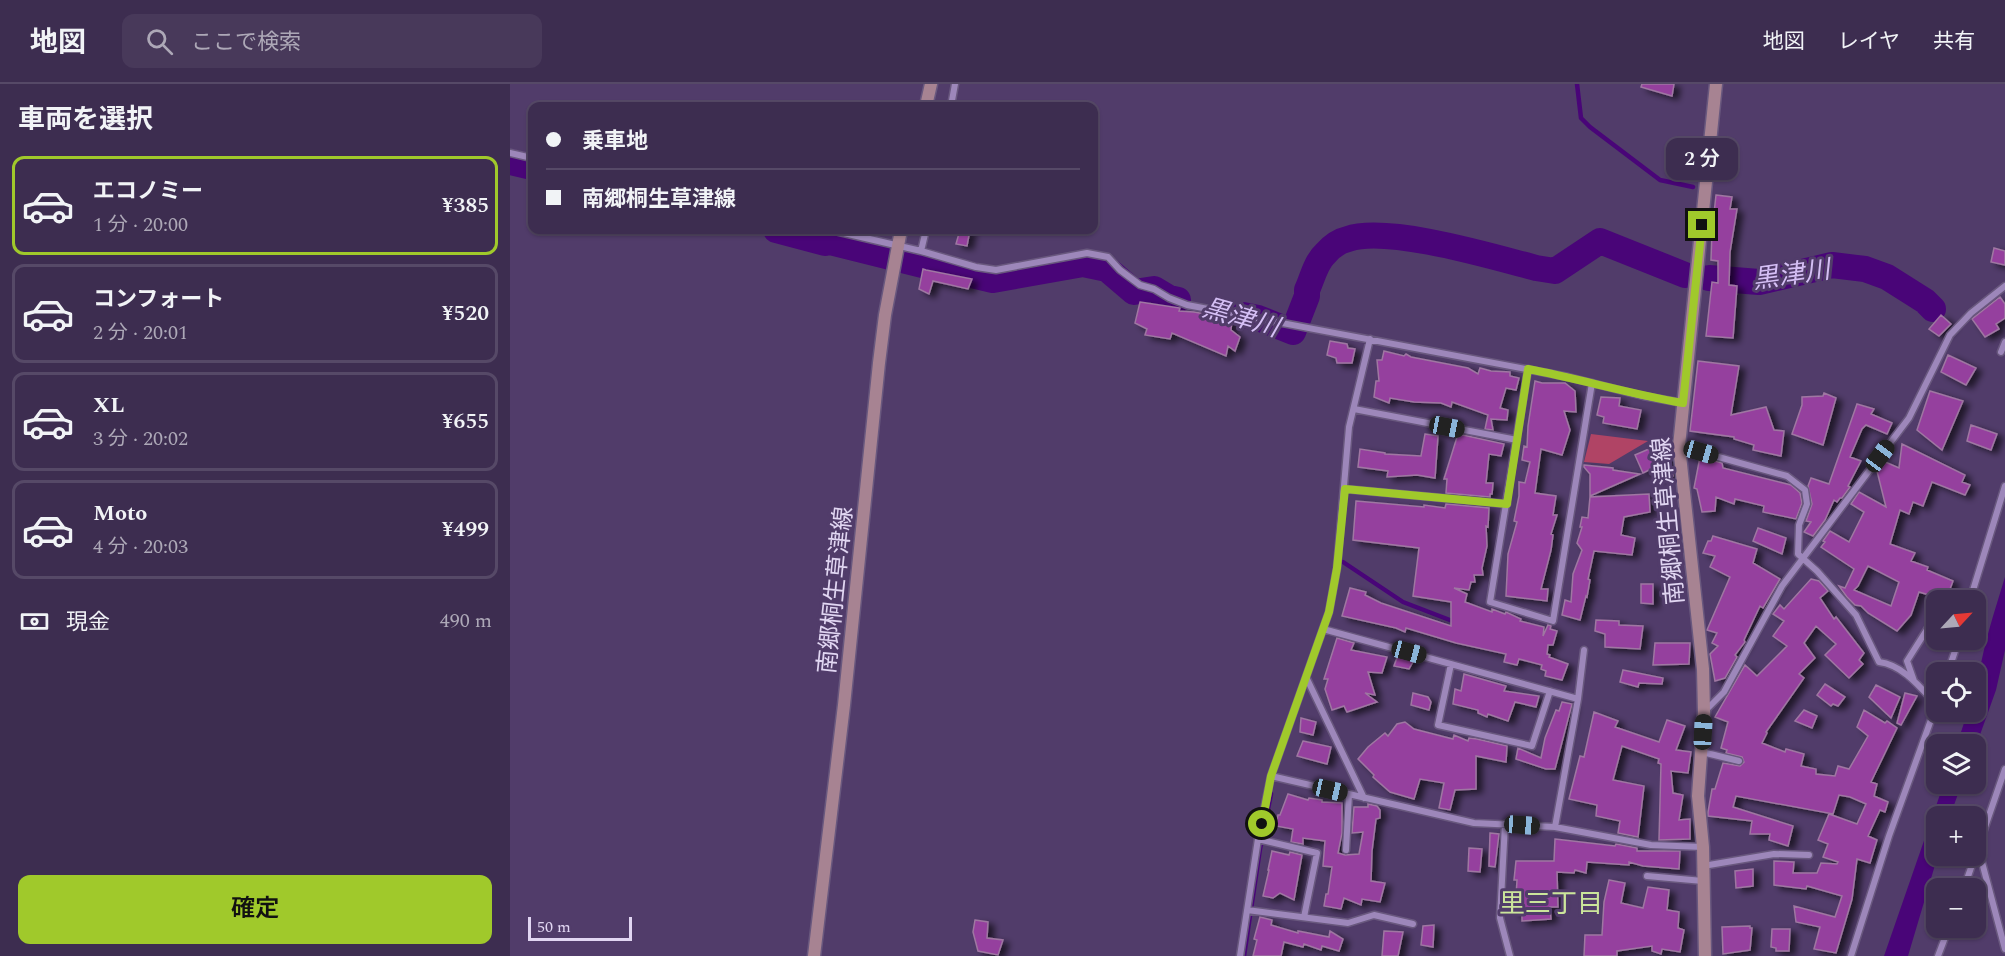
<!DOCTYPE html>
<html lang="ja">
<meta charset="utf-8">
<style>
body{margin:0;font-family:Spectral,"Noto Sans JP",serif;background:#48395a;color:#f1f3f6;height:100vh;display:flex;flex-direction:column;font-size:22px;white-space:nowrap}
*{box-sizing:border-box;margin:0}
p{font-size:20px;color:#ada8b7}
.icon{flex:none;width:33px;height:33px;fill:none;stroke:currentColor;stroke-width:2;stroke-linecap:round;stroke-linejoin:round}
.map{position:relative;flex:1;overflow:hidden}
.details{display:flex;flex-direction:column;background:#3d2d50;width:510px}
.details>*{flex:none}
.guide{position:absolute;left:18px;top:18px;width:570px;height:132px;border-radius:12px;box-shadow:0 2px 4px #0004,0 0 0 2px #564967;display:grid;align-content:center;height:132px;padding:0 18px;background:#3d2d50}
.needle{width:39px;rotate:64deg}
.fabs{position:absolute;left:1416px;top:506px;display:grid;gap:12px}
.fabs a{display:grid;place-items:center;width:60px;height:60px;border-radius:12px;background:#3d2d50;box-shadow:0 2px 4px #0004,0 0 0 2px #564967;font-size:30px}
.scale{position:absolute;left:18px;bottom:15px;width:104px;box-sizing:border-box;padding-left:6px;border:3px solid #e1d6f2;border-top:0;font-size:16px;line-height:21px;white-space:nowrap;color:#e1d6f2;-webkit-text-stroke:4px #513c6a;paint-order:stroke}
.end{position:absolute;width:27px;height:27px;margin:-14px;border:8px solid #a0c92b;background:#111;box-shadow:0 0 0 3px #111}
.from{border-radius:50%}
.bubble{position:absolute;height:42px;border-radius:12px;background:#3d2d50;box-shadow:0 2px 4px #0004,0 0 0 2px #564967;font-size:20px;font-weight:600;line-height:42px;text-align:center}
.car{position:absolute;width:18px;height:36px;margin:-18px -9px;border-radius:8px;box-shadow:0 0 4px 2px #0007;background:linear-gradient(#222 24%,#8ab4d8 0 40%,#222 0 76%,#8ab4d8 0 86%,#222 0)}
.guide b{display:flex;align-items:center;gap:21px;height:57px;font-size:22px}
.guide b+b{border-top:2px solid #564967}
.guide i{width:15px;height:15px;background:#f1f3f6}
ul{padding:0;list-style:none}
li{display:flex;align-items:center;gap:18px;height:99px;margin:0 12px 9px;padding:0 6px;border:3px solid #564967;border-radius:12px}
li div{flex:1}
li b{display:block;font-size:22px}
li em{font-style:normal;font-weight:600}
li.active{border-color:#a0c92b}
li>.icon{width:54px;height:54px;stroke-width:1.5}
h2{padding:0 18px;font-size:27px;line-height:72px}
.pay{display:flex;align-items:center;gap:15px;height:66px;padding:0 18px;font-size:22px}
.pay p{margin-inline-start:auto}
.cta{display:flex;gap:12px;margin-top:auto;padding:12px 18px}
.cta a{flex:1;height:69px;border-radius:12px;background:#a0c92b;color:#111;font-size:24px;font-weight:600;line-height:69px;text-align:center}
header{display:flex;align-items:center;gap:36px;box-sizing:border-box;height:84px;padding:0 30px;background:#3d2d50;border-bottom:2px solid #564967}
header strong{font-size:28px}
nav{display:flex;gap:33px;margin-inline-start:auto;font-size:21px}
.search{width:420px;height:54px;background:#48395a;display:flex;align-items:center;gap:15px;box-sizing:border-box;padding:0 21px;border-radius:12px;color:#ada8b7;font-size:22px}
main{display:flex;flex:1;min-height:0}
.map>svg:first-child{display:block}
</style>
<header>
<strong>地図</strong>
<div class="search"><svg class="icon" aria-label="search" viewBox="0 0 24 24"><circle cx="10" cy="10" r="6"/><path d="M15 15l6 6"/></svg>ここで検索</div>
<nav><a>地図</a><a>レイヤ</a><a>共有</a></nav>
</header>
<main>
<section class="details">
<h2>車両を選択</h2>
<ul>
<li class="active"><svg class="icon" aria-label="car" viewBox="0 0 24 24"><path d="M5 17H2v-5l4-1 3-4h7l3 4 3 1v5h-3M9 17h6M6 11h13"/><circle cx="7" cy="17" r="2"/><circle cx="17" cy="17" r="2"/></svg><div><b>エコノミー</b><p>1 分 · 20:00</p></div><em>¥385</em></li>
<li><svg class="icon" aria-label="car" viewBox="0 0 24 24"><path d="M5 17H2v-5l4-1 3-4h7l3 4 3 1v5h-3M9 17h6M6 11h13"/><circle cx="7" cy="17" r="2"/><circle cx="17" cy="17" r="2"/></svg><div><b>コンフォート</b><p>2 分 · 20:01</p></div><em>¥520</em></li>
<li><svg class="icon" aria-label="car" viewBox="0 0 24 24"><path d="M5 17H2v-5l4-1 3-4h7l3 4 3 1v5h-3M9 17h6M6 11h13"/><circle cx="7" cy="17" r="2"/><circle cx="17" cy="17" r="2"/></svg><div><b>XL</b><p>3 分 · 20:02</p></div><em>¥655</em></li>
<li><svg class="icon" aria-label="car" viewBox="0 0 24 24"><path d="M5 17H2v-5l4-1 3-4h7l3 4 3 1v5h-3M9 17h6M6 11h13"/><circle cx="7" cy="17" r="2"/><circle cx="17" cy="17" r="2"/></svg><div><b>Moto</b><p>4 分 · 20:03</p></div><em>¥499</em></li>
</ul>
<div class="pay"><svg class="icon" aria-label="cash" viewBox="0 0 24 24"><path d="M3 7h18v10H3z"/><circle cx="12" cy="12" r="2"/></svg>現金<p>490 m</p></div>
<div class="cta"><a>確定</a></div>
</section>
<div class="map">
<svg width="1495" height="872" viewBox="0 0 1495 872">
<defs>
<filter id="shadow"><feDropShadow dx="6" dy="3.5" stdDeviation="3" flood-color="#0009"/></filter>
</defs>
<rect width="100%" height="100%" fill="#513c6a"/>
<!-- green -->
<path fill="#b04465" d="M1081,350L1138,357L1099,380L1074,378Z"/>
<!-- water -->
<path fill="#490578" d="M1495,493V566L1486,606L1466,662V660H1447L1458,627H1466C1466,582 1482,536 1495,493Z
M1434,699H1452L1440,732H1426V771H1428L1398,872H1374Z"/>
<g fill="none" stroke-linecap="round" stroke-linejoin="round">
<!-- stream -->
<path stroke="#490578" stroke-width="4.5" d="M1067,0L1071,34L1080,43L1150,96L1183,103
M833,478L893,518L945,538
M734,872L750,765L761,710"/>
<!-- river -->
<path stroke="#490578" stroke-width="26" d="M0,78L22,83
M266,146L315,159L316,157L448,190L449,188L483,196L573,180L597,185L624,208L644,205L659,214L668,216
M1199,194L1249,198L1322,181L1355,185L1377,193L1415,217L1423,225
M733,231L748,234L783,248L797,212V206C802,195 806,178 815,170C821,163 829,157 838,155C877,141 984,173 1026,184L1045,187L1090,157L1175,191"/>
</g>
<!-- building -->
<path fill="#953f9e" stroke="#9f77a2" stroke-width="1.5" fill-rule="evenodd" filter="url(#shadow)" d="M1132,0H1164L1162,12L1131,3Z
M1206,111L1222,113L1220,125H1227L1220,168L1219,201L1227,202L1223,254L1196,252L1202,198L1208,199V177L1201,176L1202,148Z
M450,146H460L457,162L446,160Z
M1484,164L1495,167V181L1481,178Z
M413,185L416,186L462,195L458,205L423,197L419,210L409,205Z
M1490,213L1495,220V234L1486,240L1489,245L1475,253L1462,235Z
M630,218L670,224L669,227L684,228L722,235L721,246L730,253L725,267L718,262L716,272L662,249L660,255L635,251L637,245L625,239Z
M1431,231L1441,240L1429,252L1419,245Z
M820,257L837,260L838,264L845,265L842,279H827L826,274L817,271Z
M874,267L894,272L896,270L901,273L958,284L968,290L970,284L981,287L1000,288V292L1009,294L1006,306L996,304L990,324L998,326L997,336L981,335L983,346L975,345L978,331L942,318L941,323L931,319L904,318L880,314L879,319L864,313L866,297H869L867,276H872Z
M1438,271L1466,284L1456,301L1431,288Z
M1188,277L1229,282L1221,331L1256,323L1264,346L1274,347L1271,372L1243,366L1244,361L1224,355V353L1180,347Z
M1025,297L1032,299H1055L1065,307L1066,328L1054,327L1060,346L1052,371L1031,365L1025,409L1046,412L1043,431H1047L1041,450L1043,451L1041,466L1031,505H1038L1037,517L996,512L998,470L1007,438L1004,437L1009,412V398L1015,399L1020,378L1012,376L1014,362L1017,363L1018,342Z
M1420,307L1453,317L1432,366L1407,346Z
M1314,309L1326,314L1313,361L1282,350L1292,321V313L1313,312Z
M1091,313L1110,314L1109,322L1131,326L1127,345L1093,339L1094,333L1087,331Z
M1347,320L1364,325L1361,330L1382,339L1377,350L1356,341L1352,345L1340,373L1351,377L1338,402L1340,403L1332,414H1330L1327,418L1324,416L1315,436L1303,452L1294,448L1301,438L1296,437L1302,420L1298,402L1301,394L1319,400Z
M1461,341L1487,350L1481,366L1457,357Z
M915,350L928,352L925,394L907,391L877,393L878,387L848,383L850,365L875,369V370L911,372Z
M948,350L994,360L991,372L979,370L976,399H983L982,410H980V413L936,409L937,395H934Z
M1152,354L1161,372L1157,374L1163,392L1150,394L1149,381L1133,389L1125,371L1146,362V355Z
M1392,360L1455,391L1452,398L1460,401L1455,411L1422,398L1413,422L1403,418L1399,430L1390,426L1380,460L1405,469L1401,477L1418,483L1417,486L1443,497L1436,516L1409,508L1401,531L1387,547L1358,529L1351,522L1345,521L1337,513L1329,502L1335,504L1344,485L1311,463L1315,458L1313,457L1320,447L1339,458L1354,428L1341,420L1349,408L1376,423L1367,387L1373,377L1389,384ZM1358,482L1389,498L1381,522L1344,506L1348,502Z
M1190,373L1212,379L1213,384L1281,401L1290,409L1292,419L1286,435L1253,428L1254,422L1225,415L1224,420L1206,413L1205,427L1192,428L1187,405L1184,404Z
M1074,381L1103,384V386L1130,390L1080,412V390L1074,383Z
M1139,410L1140,428L1114,433L1111,451L1125,454L1122,471L1084,467L1078,495L1080,496L1077,513L1076,512L1070,536L1052,531L1055,516L1061,518L1063,490L1072,466L1067,459L1072,443H1070L1072,433L1078,434L1080,413Z
M846,417L914,423V421L935,424L936,420L979,424L978,443L976,442L977,462L972,484L973,491H964L965,498H961L959,506L944,504L957,510L955,518L982,528V525L995,530L996,528L1011,535L1010,537L1034,543L1033,552L1038,541L1041,542L1040,545L1047,547L1043,561H1038L1037,570L1040,571L1039,573L1058,580L1052,596L1035,592L1036,587L1031,585L1032,581L1009,575L1007,581L994,578L996,570L946,559L896,544L895,548L886,544L832,532L840,504L856,508L855,511L871,519L941,542V518L903,512L909,464L843,456Z
M1248,444L1276,454L1272,470L1243,457Z
M1203,452L1247,465L1243,479L1270,495L1253,524L1250,522L1234,556L1235,558L1225,571L1227,573L1215,594L1205,597L1200,570L1208,562L1202,559L1207,549L1197,546L1220,493L1200,483L1205,472L1193,469L1198,457H1201Z
M1301,495L1309,497L1318,507L1310,514L1324,535L1326,533L1354,569L1349,576L1353,580L1339,594L1315,571L1326,560L1306,542L1294,559L1305,574L1289,590L1294,594L1256,648L1257,649L1252,659L1275,668L1276,665L1294,670L1291,682L1306,685V690L1325,692L1328,682L1339,685L1358,652L1347,643L1354,626L1375,639L1377,637L1387,644L1361,698L1367,700L1364,712L1378,718L1375,728L1370,726L1358,752L1367,756L1360,779L1347,775L1342,815L1326,869L1304,865L1310,843L1286,838L1284,822L1325,833L1332,812L1297,802L1296,805L1264,801V777L1284,778L1283,789H1307L1311,779L1327,780L1328,778L1313,773L1318,760L1308,756L1319,730L1347,740L1356,720L1340,713L1329,711L1323,730L1226,712L1223,723L1283,742L1278,762L1259,756L1260,750H1240L1242,737L1198,732V728L1202,705H1205L1213,679L1230,682L1234,678L1232,673L1216,669L1217,666L1211,664L1218,638L1205,633L1235,581L1247,592L1277,562L1263,552L1274,537L1263,530L1270,521L1274,525Z
M1131,500H1143V520L1131,519Z
M1086,536L1109,537V541L1133,542L1130,565L1095,563V550L1085,547Z
M827,554L844,559L841,566L877,573L872,589L858,588L865,611L855,609L867,618L837,628L834,622L822,626L815,605L818,595H814Z
M1145,559H1180L1179,580L1143,581Z
M888,571L904,576L899,585L884,582Z
M1113,586L1153,594L1152,600L1129,599L1128,603L1110,598Z
M954,590L996,602L994,607L1029,612L1026,623L1005,618L998,637L978,630L977,633L968,629V626L943,620L945,605L951,607Z
M1315,600L1335,613L1328,622L1323,620L1321,622L1307,611Z
M1366,601L1390,613L1381,634L1359,613Z
M903,609L918,613L921,618L919,626L901,621Z
M1395,609L1407,612L1391,641L1387,639Z
M1052,618L1062,620L1045,685H1036L1006,675L1008,664L1031,674L1035,654L1046,626L1049,627Z
M1294,626L1307,632L1302,644L1285,637Z
M1084,628L1108,637L1105,643L1149,658L1157,636L1175,642L1166,666L1181,668L1178,689L1161,687L1163,709L1173,711L1169,736L1180,735V755L1149,756L1151,680L1148,679L1149,675L1112,662L1103,696L1134,702L1128,753L1108,749L1110,737L1086,732L1087,721L1059,715L1070,672L1074,673Z
M791,634L806,638L803,651L790,648Z
M895,638L904,645L943,655L944,651L958,657L959,654L967,655L997,662L996,678L966,672V705L945,706L940,726L929,724L934,699L910,695L904,715L880,708L863,693L864,691L848,675L858,663L875,649L878,652L887,640Z
M793,657L821,663L817,680L787,672Z
M778,710L798,716L799,714L812,716V718L832,719V749L828,769L835,771L849,770L853,748L842,749L844,723H858V720L867,722L870,726V734L866,735L862,767L861,797L875,799L870,818L852,815L851,821L834,814L831,825L814,822L816,810H818L822,783L813,782L815,757L793,754V760L781,758L783,745L766,742L768,731H770Z
M980,749L989,750L985,783L979,782Z
M1045,755L1105,762L1106,760L1127,764V767H1170L1169,785L1133,782L1119,778V781L1077,778L1076,789L1065,786L1064,789L1047,788L1048,823H1040L1041,835L1012,837V829L1005,830L1007,796H1004L1006,777H1044Z
M959,764L972,765L970,788L958,787Z
M762,767L779,771L780,768L792,771L784,816L770,809L763,814L753,812L759,786H758Z
M1243,785V802L1226,804L1225,787Z
M1099,796L1115,799L1111,819L1133,824L1138,803L1159,806L1157,826L1169,828L1168,844L1174,846L1170,868L1152,865L1151,870L1142,867V862L1107,867V872H1074L1075,851H1092L1094,818Z
M750,833L762,836L761,841L788,849V847L819,853L820,847L833,855L829,867L812,862L811,866L794,860L793,863L774,858L771,872H743L747,856L744,855Z
M465,836L478,838L477,854L493,856L488,871L468,867L463,848Z
M924,841L923,863L911,861L913,842Z
M1240,842V844H1242L1240,866L1213,870L1212,843Z
M1262,845H1280L1279,867H1266V864L1261,863Z
M874,847L893,848L888,872H872Z"/>
<g fill="none" stroke-linecap="round" stroke-linejoin="round">
<defs>
<path id="minor" d="M441,22L445,0
M0,69L22,74
M321,146L411,167L466,183L486,186L577,169L598,173L610,186L630,201L644,205L659,214L677,221L1058,293L1133,312L1173,319
M411,167L416,146
M1491,268L1495,258
M1018,285L980,518L1043,537L1082,299
M844,325L1007,356
M1169,362L1277,392L1295,406L1297,420L1289,441L1288,470L1307,487L1346,531L1369,578C1393,581 1410,603 1426,620
M835,405L997,420
M1460,516L1495,402
M813,545L1068,615L1074,566
M941,580L928,641L1022,662L1040,607
M1438,588L1449,555
M797,595L854,714
M1404,597L1397,577L1423,536
M1195,627L1214,608L1272,502L1399,334L1440,251L1461,229L1495,202
M1192,668L1229,677
M761,692L964,739L1045,743L1141,761L1193,763
M995,740L990,834L1000,872
M1045,743L1068,615
M748,755L807,769L794,833
M836,766L839,710
M1469,767L1495,865
M1193,782L1264,770L1299,771
M1137,792L1193,797
M1454,804L1495,685
M737,826L838,839L864,831L903,840
M730,872L748,755L761,692L819,528L827,484L839,343L860,255
M1341,872L1379,752L1426,622
M1428,872L1439,843"/>
<path id="secondary" d="M416,22L421,0
M304,872L334,621L369,279L375,231L391,146
M1195,872L1193,763L1188,712L1194,628L1193,585L1169,362L1206,0"/>
</defs>
<!-- minor casing -->
<use href="#minor" stroke="#69587e" stroke-width="9"/>
<!-- secondary casing -->
<use href="#secondary" stroke="#69587e" stroke-width="15"/>
<!-- minor -->
<use href="#minor" stroke="#9d87ba" stroke-width="6"/>
<!-- secondary -->
<use href="#secondary" stroke="#a78392" stroke-width="12"/>
</g>
<g fill="none" stroke-linecap="round" stroke-linejoin="round">
<!-- route -->
<path stroke="#a0c92b" stroke-width="8" d="M752,740L761,692L819,528L827,484L835,405L997,420L1018,285C1070,295 1121,310 1173,319L1192,141"/>
</g>
<g text-anchor="middle" stroke-width="6" stroke-linejoin="round" paint-order="stroke">
<!-- street labels -->
<g font-size="24" fill="#e1d6f2" stroke="#513c6a">
<text transform="translate(1158 437) rotate(-95)" y="8">南郷桐生草津線</text>
<text transform="translate(325 506) rotate(-84)" y="8">南郷桐生草津線</text>
</g>
<!-- water labels -->
<g font-size="26" font-style="italic" fill="#d5bff5" stroke="#513c6a">
<text transform="translate(1281 190) rotate(-8)" y="9">黒津川</text>
<text transform="translate(731 233) rotate(16)" y="9">黒津川</text>
</g>
<!-- neighbourhood labels -->
<g font-size="26" fill="#cbe59b" stroke="#513c6a">
<text x="1041" y="828">里三丁目</text>
</g>
</g>
</svg>
<div class="fabs">
<a><svg class="needle" viewBox="-14 -14 28 28"><path d="M0-13l5 13h-10z" fill="#e53935"/><path d="M0 13l5-13h-10z" fill="#ada8b7"/></svg></a>
<a><svg class="icon" aria-label="locate" viewBox="0 0 24 24"><circle cx="12" cy="12" r="6"/><path d="M12 2v4M12 18v4M2 12h4M18 12h4"/></svg></a>
<a><svg class="icon" aria-label="layers" viewBox="0 0 24 24"><path d="M12 4l9 5-9 5-9-5zM3 14l9 5 9-5"/></svg></a>
<a>+</a>
<a>−</a>
</div>
<div class="scale">50 m</div>
<i class="end from" style="left:752px;top:740px"></i>
<i class="end" style="left:1192px;top:141px"></i>
<div class="bubble" style="left:1156px;top:54px;width:72px">2 分</div>
<i class="car" style="left:937px;top:343px;rotate:101deg"></i>
<i class="car" style="left:1191px;top:368px;rotate:106deg"></i>
<i class="car" style="left:1370px;top:372px;rotate:37deg"></i>
<i class="car" style="left:899px;top:568px;rotate:105deg"></i>
<i class="car" style="left:1193px;top:648px;rotate:3deg"></i>
<i class="car" style="left:820px;top:706px;rotate:103deg"></i>
<i class="car" style="left:1012px;top:741px;rotate:94deg"></i>
<div class="guide">
<b><i class="from"></i>乗車地</b>
<b><i></i>南郷桐生草津線</b>
</div>
</div>
</main>
